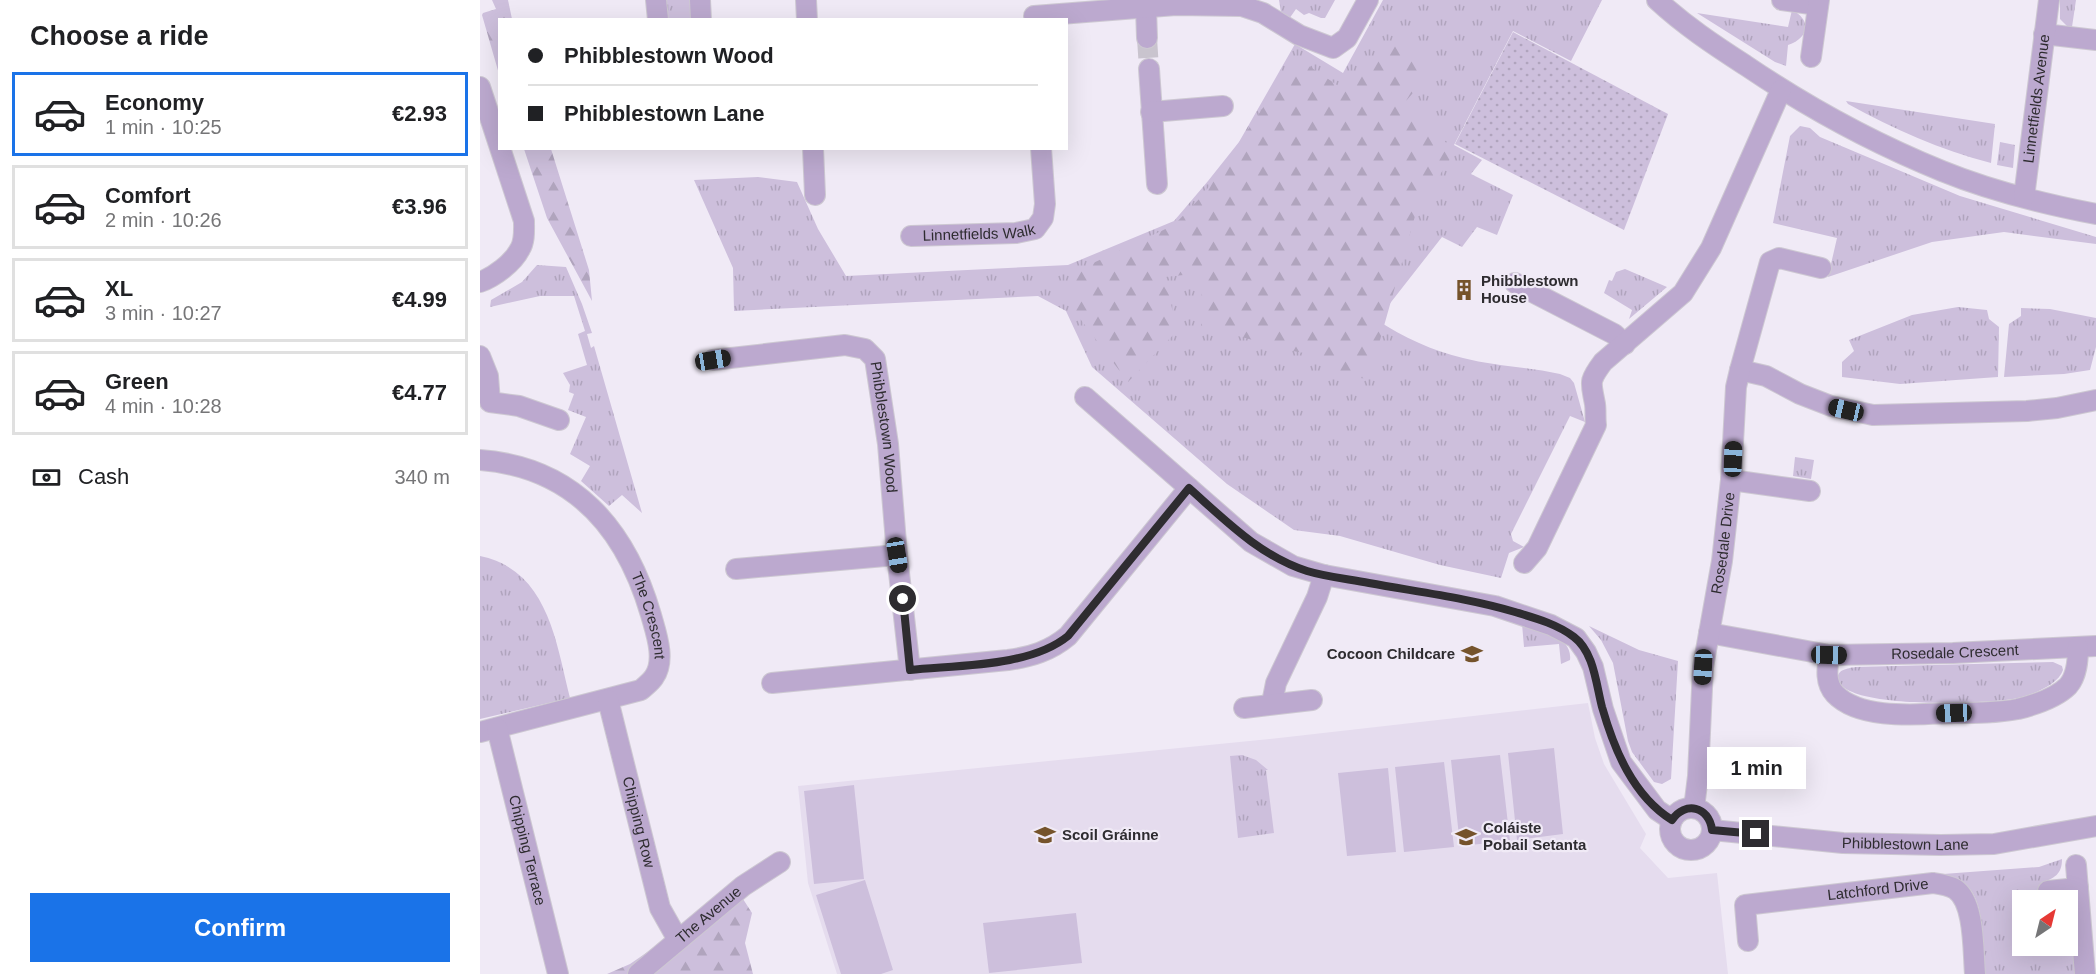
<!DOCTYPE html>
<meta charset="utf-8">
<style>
body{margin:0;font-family:Helvetica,sans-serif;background:#f2f2f2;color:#202124;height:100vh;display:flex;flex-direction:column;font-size:22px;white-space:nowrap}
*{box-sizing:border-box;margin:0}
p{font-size:20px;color:#757577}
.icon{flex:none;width:33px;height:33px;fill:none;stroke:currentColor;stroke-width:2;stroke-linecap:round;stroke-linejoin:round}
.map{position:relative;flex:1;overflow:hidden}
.side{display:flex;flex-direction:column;background:#fff;width:480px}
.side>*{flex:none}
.guide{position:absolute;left:18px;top:18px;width:570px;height:132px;border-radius:0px;box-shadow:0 6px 24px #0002;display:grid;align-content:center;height:132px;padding:0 30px;background:#fff}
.needle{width:39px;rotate:35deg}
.tools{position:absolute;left:1532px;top:890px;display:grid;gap:12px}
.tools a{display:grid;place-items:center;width:66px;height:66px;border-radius:0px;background:#fff;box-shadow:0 6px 24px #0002;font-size:30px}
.end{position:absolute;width:27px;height:27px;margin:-14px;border:8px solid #2e2c30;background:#fff;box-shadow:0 0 0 3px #fff}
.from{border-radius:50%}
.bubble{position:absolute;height:42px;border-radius:0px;background:#fff;box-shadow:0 6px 24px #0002;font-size:20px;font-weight:700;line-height:42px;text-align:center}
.car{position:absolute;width:18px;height:36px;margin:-18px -9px;border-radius:8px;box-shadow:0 0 4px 2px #0007;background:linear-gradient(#222 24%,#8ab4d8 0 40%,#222 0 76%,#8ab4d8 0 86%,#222 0)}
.guide b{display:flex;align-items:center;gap:21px;height:57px;font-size:22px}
.guide b+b{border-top:2px solid #e0e0e0}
.guide i{width:15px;height:15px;background:#202124}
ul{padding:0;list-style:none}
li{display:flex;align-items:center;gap:18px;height:84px;margin:0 12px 9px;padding:0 18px;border:3px solid #e0e0e0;border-radius:0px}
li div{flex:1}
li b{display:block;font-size:22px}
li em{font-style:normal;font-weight:700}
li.on{border-color:#1a73e8}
li>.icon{width:54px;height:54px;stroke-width:1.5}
h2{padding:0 30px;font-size:27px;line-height:72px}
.pay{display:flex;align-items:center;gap:15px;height:66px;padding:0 30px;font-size:22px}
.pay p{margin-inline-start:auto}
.primary-button{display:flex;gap:12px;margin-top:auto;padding:12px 30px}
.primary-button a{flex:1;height:69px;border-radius:0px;background:#1a73e8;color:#fff;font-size:24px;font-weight:700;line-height:69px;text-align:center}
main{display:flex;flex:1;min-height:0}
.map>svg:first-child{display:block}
</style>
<main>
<section class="side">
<h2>Choose a ride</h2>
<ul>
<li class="on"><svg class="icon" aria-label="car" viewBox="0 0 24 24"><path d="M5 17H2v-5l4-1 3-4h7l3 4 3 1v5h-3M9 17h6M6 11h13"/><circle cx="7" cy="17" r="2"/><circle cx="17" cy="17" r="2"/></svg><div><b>Economy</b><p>1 min · 10:25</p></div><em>€2.93</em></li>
<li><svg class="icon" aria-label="car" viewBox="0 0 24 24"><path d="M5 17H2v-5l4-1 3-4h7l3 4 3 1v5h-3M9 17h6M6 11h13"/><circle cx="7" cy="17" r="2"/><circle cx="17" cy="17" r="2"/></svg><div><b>Comfort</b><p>2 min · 10:26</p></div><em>€3.96</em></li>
<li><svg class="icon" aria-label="car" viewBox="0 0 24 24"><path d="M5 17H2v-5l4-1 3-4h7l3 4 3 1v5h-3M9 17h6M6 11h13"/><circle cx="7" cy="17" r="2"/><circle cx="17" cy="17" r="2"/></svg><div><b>XL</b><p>3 min · 10:27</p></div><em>€4.99</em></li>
<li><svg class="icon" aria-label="car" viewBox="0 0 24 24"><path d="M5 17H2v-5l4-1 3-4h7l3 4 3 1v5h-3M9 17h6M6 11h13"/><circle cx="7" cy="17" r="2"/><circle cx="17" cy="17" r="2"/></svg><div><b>Green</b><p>4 min · 10:28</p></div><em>€4.77</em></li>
</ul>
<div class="pay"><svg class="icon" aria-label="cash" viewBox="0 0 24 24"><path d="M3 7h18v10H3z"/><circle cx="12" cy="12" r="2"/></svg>Cash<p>340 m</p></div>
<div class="primary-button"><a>Confirm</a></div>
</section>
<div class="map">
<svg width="1616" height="974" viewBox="0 0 1616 974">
<defs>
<pattern id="grass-tufts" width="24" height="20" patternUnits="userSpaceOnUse" patternTransform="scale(1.5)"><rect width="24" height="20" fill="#cdbfdc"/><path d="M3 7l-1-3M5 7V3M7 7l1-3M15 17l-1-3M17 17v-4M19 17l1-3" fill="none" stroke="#b0a4bd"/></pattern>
<pattern id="forest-firs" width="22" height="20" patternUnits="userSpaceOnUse" patternTransform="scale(1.5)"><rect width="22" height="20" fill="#cdbfdc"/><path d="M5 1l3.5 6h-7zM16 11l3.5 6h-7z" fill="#b0a4bd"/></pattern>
<pattern id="park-dots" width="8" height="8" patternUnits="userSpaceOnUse" patternTransform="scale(1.5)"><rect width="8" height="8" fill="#cdbfdc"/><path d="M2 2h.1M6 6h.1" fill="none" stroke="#b0a4bd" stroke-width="1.8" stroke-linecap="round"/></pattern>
</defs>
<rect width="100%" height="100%" fill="#f0eaf6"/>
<!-- built -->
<path fill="#e5dcee" d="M1108,703L1115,738L1124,764L1166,834L1160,848L1188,878L1237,873L1248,974H357L328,883L318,786L799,738Z"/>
<!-- grass -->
<path fill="url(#grass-tufts)" d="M185,0H211L213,19H186Z
M799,0H855L845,18H841L829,13L824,15L816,9L809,19L801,12Z
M903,0H1122L1091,61L1033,31L974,145L1002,160L991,174L1033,195L1017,235L997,227L982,247L962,237L897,320C923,337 953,351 983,358C1014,366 1048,367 1080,374L1090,378L1094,383L1105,422L1090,416L1031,534L1033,541L1044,547L1029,553L1021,578L960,565L860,536L814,530L747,484L612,367L586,311L558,296L254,311L253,268L214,180L278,177L317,182L338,229L366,276L588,265L694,221L728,181L759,142L815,44L863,73Z
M1580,0H1596L1592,27L1587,26L1580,19Z
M1312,10C1332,20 1329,38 1308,45L1306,66L1295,62L1217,13L1308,27Z
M1366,101L1515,124L1511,163C1460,150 1414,129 1368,104Z
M1320,126L1330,128L1340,137L1480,196L1616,237V244L1524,232L1452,242L1348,277L1357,238L1293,223L1310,136Z
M1520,142L1535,145L1533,168L1517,165Z
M57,265L86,267L102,304L112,333L107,334L111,348L114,346L162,513L142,495L129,506L101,481L110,466L90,454L106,417L88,410L94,394L89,392L90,385L83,373L107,365L98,334L105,331L94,296H60L10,307L11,300L42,282Z
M1145,269L1187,287L1149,319L1152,310L1124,293L1129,280L1132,281L1136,272Z
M1478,307L1507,310L1509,319L1519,327L1518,377L1420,384L1362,377V362L1374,351L1369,340L1432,315Z
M1541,308L1570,309L1616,318V347L1610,370L1584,374L1524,377L1529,324L1541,316Z
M1315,457L1334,460L1331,479L1313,476Z
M0,556C68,570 76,642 90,698L0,719Z
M1042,624C1061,631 1093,636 1090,660L1081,664L1079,644L1044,647Z
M1109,626L1159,650L1198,661L1191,779L1182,784L1174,782L1152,752L1148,741L1133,663L1121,640Z
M1573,662L1582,666L1583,670C1578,686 1549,696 1533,699C1510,703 1358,711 1358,677C1358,669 1370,668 1376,667Z
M762,755L776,760L788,770H786L794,833L758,838L750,756Z
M1582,859C1582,875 1574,878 1561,883L1562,900H1542V945H1587V909L1591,918L1595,974H1505C1503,951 1505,904 1488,887C1481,880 1472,878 1463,874L1559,867Z"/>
<!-- forest -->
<path fill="url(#forest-firs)" d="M12,0H28L32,19L20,20L19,74L2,15L3,13L16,9Z
M915,38L956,66L926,101L975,152L937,209L889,379L855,375L847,357L813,351L721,326L722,273L685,277L697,331L648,382L595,312L594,272L694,225L723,195L817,58L860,87Z
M44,149H71L109,270L112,301L67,218Z
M263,899L272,913L265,943L273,974H127L150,964L182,942Z"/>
<!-- park -->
<path fill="url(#park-dots)" d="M1033,32L1188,114L1144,230L975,144Z"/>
<!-- pitch -->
<path fill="#cdbfdc" d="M1074,748L1083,834L1037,840L1028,753Z
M1020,755L1030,841L980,846L971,760Z
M964,762L974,847L924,852L915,767Z
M908,768L916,852L867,856L858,773Z
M374,785L384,879L334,884L324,791Z
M385,880L413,970L401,974H361L336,895Z
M596,913L602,963L509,973L503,923Z"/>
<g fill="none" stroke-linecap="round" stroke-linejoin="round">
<!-- minor-tunnel -->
<path stroke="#c9c4ce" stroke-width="20" stroke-dasharray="20 10" stroke-linecap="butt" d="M667,38L669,69"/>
<defs>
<g id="minor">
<path d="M176,0L178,20"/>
<path d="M220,0L221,20"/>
<path d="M326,0L327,20"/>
<path d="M1177,0C1204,25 1234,45 1265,65C1327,107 1393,143 1462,171C1511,191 1564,204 1616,214"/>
<path d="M1302,0L1338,5"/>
<path d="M666,8L667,38"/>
<path d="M554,16L696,5L762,6L783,13L819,35L853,48L867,38L888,0"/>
<path d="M1564,34L1616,40"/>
<path d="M1331,57L1339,0"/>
<path d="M669,69L677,184"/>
<path d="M0,87L44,221C44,230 45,241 40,249C33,263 14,277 0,282"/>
<path d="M671,112L743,106"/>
<path d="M333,148L335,195"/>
<path id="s1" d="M1544,197L1569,0"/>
<path id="s2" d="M431,236L536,233L555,229L563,218L565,204L561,148"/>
<path d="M1035,283L1134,334L1145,344"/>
<path d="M0,356L8,376L10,402L39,406L79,420"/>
<path id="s3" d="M233,360L365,345L385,349L395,359L408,444L417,555L430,670"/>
<path d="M1260,370L1286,376L1320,394L1351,406L1393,415L1547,411L1577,408L1616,400"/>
<path d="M605,397L771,542L813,566L844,575L1015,606L1071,625L1096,638L1106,652L1113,667L1123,709L1141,762L1177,810L1192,820"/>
<path id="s4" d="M0,460C94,467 146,529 171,615C176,633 186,660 174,677C171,682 165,686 161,690L0,732"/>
<path d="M1251,480L1330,491"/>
<path d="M1044,563L1057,548L1116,425C1115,418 1116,411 1115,404C1111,382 1108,382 1123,362L1203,293L1231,248L1301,90"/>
<path d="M256,569L417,555"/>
<path id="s5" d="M1229,633L1349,655L1473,653L1616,646"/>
<path d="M1349,655C1347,669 1345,683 1355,694C1381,721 1441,714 1474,713C1496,713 1517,713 1538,709C1554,705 1576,698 1588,686C1597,676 1598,660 1598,647"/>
<path d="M292,683L528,660C551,657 570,651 588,636L709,488"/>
<path id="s6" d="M128,700L180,908L198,940"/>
<path d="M794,704L793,698L796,683L837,597L844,575"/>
<path d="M764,708L832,700"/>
<path id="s7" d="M17,728L78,974"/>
<path id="s8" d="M1214,808L1218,776L1223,667L1242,561L1251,480L1256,387L1260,370L1290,262L1299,258L1341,268"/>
<circle cx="1211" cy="829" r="21"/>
<path id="s9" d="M1232,830L1363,843L1461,845L1514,844L1616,826"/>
<path d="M1596,865L1605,974"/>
<path d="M1568,891L1598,888"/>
<path id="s10" d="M1268,941L1265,905L1453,883C1460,884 1468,885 1475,889C1495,902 1493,952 1495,974"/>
<path id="s11" d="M158,974L263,886L300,862"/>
</g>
</defs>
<!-- minor casing -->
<use href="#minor" stroke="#cdc8d2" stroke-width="22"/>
<!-- minor -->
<use href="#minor" stroke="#bca9cf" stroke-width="20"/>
</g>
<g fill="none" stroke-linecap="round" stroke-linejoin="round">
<!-- route -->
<path stroke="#2e2c30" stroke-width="8" d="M423,599L430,670C479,665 550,667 588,636L709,488C745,520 780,556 827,571C847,577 868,579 889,583C938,592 988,598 1035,612C1055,618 1077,624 1094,637C1114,652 1116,684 1122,707C1134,749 1153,796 1192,820C1205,801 1229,806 1232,830L1276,834"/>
</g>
<!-- icons -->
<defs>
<symbol id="building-bare" viewBox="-9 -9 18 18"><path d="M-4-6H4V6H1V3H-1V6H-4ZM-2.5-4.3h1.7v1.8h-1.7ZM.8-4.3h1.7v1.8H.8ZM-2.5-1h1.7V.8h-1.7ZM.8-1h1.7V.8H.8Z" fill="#75532b" stroke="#f0eaf6" stroke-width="2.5" paint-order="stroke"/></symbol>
<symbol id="school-bare" viewBox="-9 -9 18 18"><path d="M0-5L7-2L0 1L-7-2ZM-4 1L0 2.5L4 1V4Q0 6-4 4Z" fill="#75532b" stroke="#f0eaf6" stroke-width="2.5" paint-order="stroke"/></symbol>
</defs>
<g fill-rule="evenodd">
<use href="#building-bare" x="969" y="275" width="30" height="30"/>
<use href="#school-bare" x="977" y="639" width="30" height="30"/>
<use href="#school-bare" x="550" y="820" width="30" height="30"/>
<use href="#school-bare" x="971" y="822" width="30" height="30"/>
</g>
<g text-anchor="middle" stroke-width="4.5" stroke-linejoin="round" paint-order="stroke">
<!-- street labels -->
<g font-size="15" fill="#2e2c30" stroke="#f0eaf6">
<text dy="5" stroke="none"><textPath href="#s1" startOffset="99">Linnetfields Avenue</textPath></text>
<text dy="5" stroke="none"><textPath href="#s2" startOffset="68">Linnetfields Walk</textPath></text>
<text dy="5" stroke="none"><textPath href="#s3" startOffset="236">Phibblestown Wood</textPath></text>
<text dy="5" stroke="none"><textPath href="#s8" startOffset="267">Rosedale Drive</textPath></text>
<text dy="5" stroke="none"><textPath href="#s4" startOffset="248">The Crescent</textPath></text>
<text dy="5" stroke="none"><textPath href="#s5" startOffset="248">Rosedale Crescent</textPath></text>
<text dy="5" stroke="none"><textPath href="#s6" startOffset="126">Chipping Row</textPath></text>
<text dy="5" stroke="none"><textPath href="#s9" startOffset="194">Phibblestown Lane</textPath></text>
<text dy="5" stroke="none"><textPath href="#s7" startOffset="126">Chipping Terrace</textPath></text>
<text dy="5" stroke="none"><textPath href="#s10" startOffset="170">Latchford Drive</textPath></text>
<text dy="5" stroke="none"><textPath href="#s11" startOffset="92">The Avenue</textPath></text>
</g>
<!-- poi labels -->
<g font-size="15" font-weight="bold" fill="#2e2c30" stroke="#f0eaf6" text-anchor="start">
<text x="1001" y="286">Phibblestown<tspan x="1001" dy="17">House</tspan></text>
<text x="975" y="659" text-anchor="end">Cocoon Childcare</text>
<text x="1003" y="833">Coláiste<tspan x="1003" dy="17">Pobail Setanta</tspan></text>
<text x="582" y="840">Scoil Gráinne</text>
</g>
</g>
</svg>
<div class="tools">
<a><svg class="needle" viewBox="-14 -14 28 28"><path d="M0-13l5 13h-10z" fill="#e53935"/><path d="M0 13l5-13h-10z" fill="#757577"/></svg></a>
</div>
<i class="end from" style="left:423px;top:599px"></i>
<i class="end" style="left:1276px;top:834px"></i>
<div class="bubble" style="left:1227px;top:747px;width:99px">1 min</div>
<i class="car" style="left:233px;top:360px;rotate:81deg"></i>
<i class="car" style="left:1366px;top:410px;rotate:283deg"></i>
<i class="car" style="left:1253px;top:459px;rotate:2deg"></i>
<i class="car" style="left:417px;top:555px;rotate:171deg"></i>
<i class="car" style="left:1349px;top:655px;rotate:91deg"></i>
<i class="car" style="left:1223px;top:667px;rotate:183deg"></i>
<i class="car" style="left:1474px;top:713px;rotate:268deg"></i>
<div class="guide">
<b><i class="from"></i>Phibblestown Wood</b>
<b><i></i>Phibblestown Lane</b>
</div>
</div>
</main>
